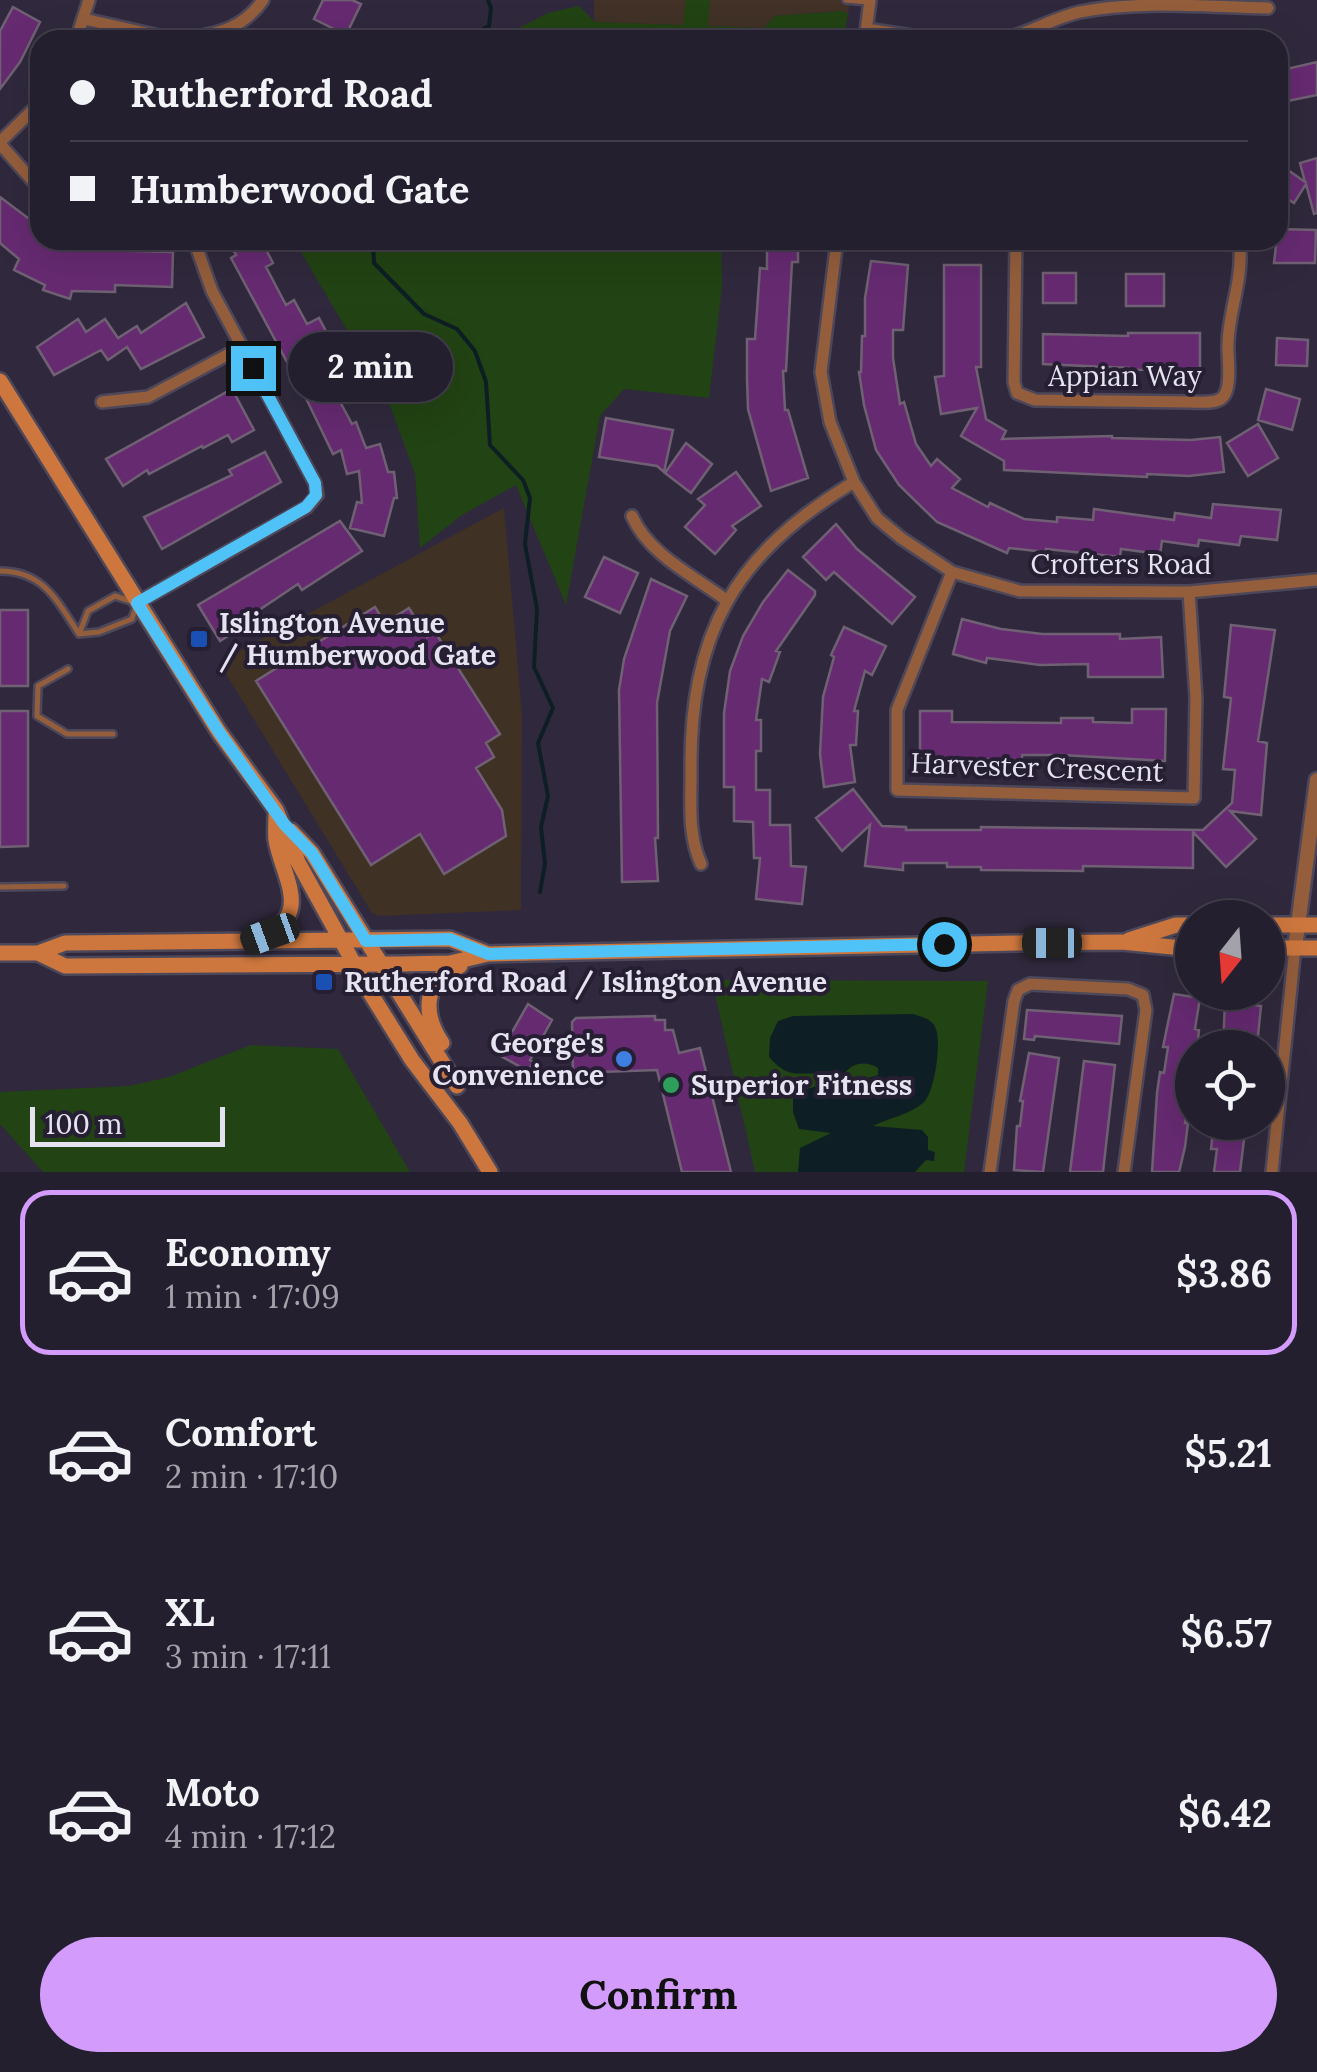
<!DOCTYPE html>
<meta charset="utf-8">
<style>
body{margin:0;font-family:Lora,serif;background:#2c2736;color:#f1f3f6;height:100vh;display:flex;flex-direction:column;font-size:38px;white-space:nowrap}
*{box-sizing:border-box;margin:0}
p{font-size:32px;color:#a3a2aa}
.icon{flex:none;width:55px;height:55px;fill:none;stroke:currentColor;stroke-width:2;stroke-linecap:round;stroke-linejoin:round}
.map{position:relative;height:1172px;overflow:hidden}
.sheet{display:flex;flex-direction:column;background:#241f2e;flex:1}
.sheet>*{flex:none}
.hud{position:absolute;left:30px;top:30px;width:1258px;height:220px;border-radius:30px;box-shadow:0 10px 40px #0002,0 0 0 2px #413d4a;display:grid;align-content:center;height:220px;padding:0 40px;background:#241f2e}
.needle{width:65px;rotate:197deg}
.tools{position:absolute;left:1175px;top:900px;display:grid;gap:20px}
.tools a{display:grid;place-items:center;width:110px;height:110px;border-radius:50%;background:#241f2e;box-shadow:0 10px 40px #0002,0 0 0 2px #413d4a;font-size:50px}
.scale{position:absolute;left:30px;bottom:25px;width:195px;box-sizing:border-box;padding-left:10px;border:5px solid #e6e3f0;border-top:0;font-size:28px;line-height:35px;white-space:nowrap;color:#e6e3f0;-webkit-text-stroke:8px #261f33;paint-order:stroke}
.end{position:absolute;width:45px;height:45px;margin:-22px;border:12px solid #4fc3f7;background:#111;box-shadow:0 0 0 5px #111}
.from{border-radius:50%}
.bubble{position:absolute;height:70px;border-radius:35px;background:#241f2e;box-shadow:0 10px 40px #0002,0 0 0 2px #413d4a;font-size:32px;font-weight:700;line-height:70px;text-align:center}
.car{position:absolute;width:30px;height:60px;margin:-30px -15px;border-radius:12px;box-shadow:0 0 8px 2px #0007;background:linear-gradient(#222 24%,#8ab4d8 0 40%,#222 0 76%,#8ab4d8 0 86%,#222 0)}
.hud b{display:flex;align-items:center;gap:35px;height:95px;font-size:38px}
.hud b+b{border-top:2px solid #413d4a}
.hud i{width:25px;height:25px;background:#f1f3f6}
ul{padding:18px 0 0;list-style:none}
li{display:flex;align-items:center;gap:30px;height:165px;margin:0 20px 15px;padding:0 20px;border:5px solid transparent;border-radius:30px}
li div{flex:1}
li b{display:block;font-size:38px}
li em{font-style:normal;font-weight:700}
li.active{border-color:#d39cfc}
li>.icon{width:90px;height:90px;stroke-width:1.5}
.button{display:flex;gap:20px;margin-top:auto;padding:20px 40px}
.button a{flex:1;height:115px;border-radius:60px;background:#d39cfc;color:#111;font-size:40px;font-weight:700;line-height:115px;text-align:center}
.map>svg:first-child{display:block}
</style>
<div class="map">
<svg width="1317" height="1172" viewBox="0 0 1317 1172">
<rect width="100%" height="100%" fill="#30293d"/>
<!-- industrial -->
<path fill="#3f3224" d="M504,508L522,715L521,910L379,916L372,913L219,662Z"/>
<!-- education -->
<path fill="#413126" d="M594,0H850L848,14L842,11L775,16L764,28L594,22Z"/>
<!-- green -->
<path fill="#224313" d="M686,0H710L708,26L764,28L775,16L842,11L848,14L844,40H496L548,13L579,6L595,22L683,25Z
M294,240H721L722,286L709,398L624,389L600,416L566,605L516,485L462,515L420,548L415,474L388,400Z
M712,980L988,981L964,1172H755Z
M251,1045L338,1049L410,1172H43L0,1124V1092L129,1086L169,1077Z"/>
<!-- water -->
<path fill="#0d1f24" d="M912,1014C920,1016 929,1018 934,1025C943,1036 935,1092 924,1102C910,1115 888,1118 873,1126L922,1130L928,1137V1150L935,1152L934,1161L926,1160L915,1172H798L800,1148L831,1133L799,1129L793,1112V1098L802,1090L847,1079L849,1084L878,1075V1068C867,1061 853,1062 845,1073C836,1075 830,1074 821,1074C795,1072 789,1079 769,1057L770,1038L778,1021L793,1016Z"/>
<g fill="none" stroke-linecap="round" stroke-linejoin="round">
<!-- stream -->
<path stroke="#0d1f24" stroke-width="4" d="M462,40L489,26L491,8L488,0
M392,240L373,245L374,263L424,314L457,329L475,351L486,382L490,445L523,480L530,498L525,544L537,609L534,667L553,708L538,743L548,796L541,827L545,864L540,892"/>
</g>
<!-- building -->
<path fill="#662a71" stroke="#706073" stroke-width="2.5" d="M323,0H352L361,4L346,35L314,19Z
M13,7L40,22L20,62L0,89V31Z
M1317,62V95L1278,103V71Z
M1317,158V213L1314,214L1306,184L1294,203L1278,193V163L1305,182L1300,163Z
M0,197L40,227V240H70L99,250L173,252L172,287L115,285V292L72,291L70,299L43,290L45,285L14,270L19,259L0,243Z
M1278,229L1316,230L1315,263H1274Z
M228,240H261L273,263L266,267L286,305L294,300L307,324L319,318L330,339L317,346L332,372L337,370L347,391L337,396L352,424L356,422L366,448L380,444L388,472H394L397,498H394L384,536L350,528L357,502L362,503L359,471L347,474L341,450L333,454L301,388L231,258L236,255Z
M767,240H798V262H792L786,371H783L785,410H788L808,478L771,491L748,409L747,379V339H755L760,268L767,269Z
M871,261L908,265L903,330H893V358L900,404L904,402L916,444L931,466L937,459L960,479L952,488L988,507L990,503L1024,519L1057,522V517L1093,520L1094,509L1174,520L1175,513L1211,518L1213,504L1281,510L1277,540L1241,536L1239,545L1199,540L1198,546L1162,541L1160,554L1121,549L1120,557L1046,549V552L1009,548L1007,553L937,522L899,485L876,450L864,405L859,372H861L862,336H865V298Z
M944,265H981V367H976L986,419L1006,431L1002,439L1112,436V438L1191,440L1220,437L1224,472L1189,476L1147,474V477L1004,470V461L961,436L977,408L941,414L935,377L944,376Z
M1043,273H1076V303H1043Z
M1126,274H1164V306H1126Z
M186,303L204,337L141,369L127,347L108,360L101,350L54,375L37,347L78,319L86,332L105,319L118,338L137,326L141,333Z
M1128,333H1200V369L1129,370V368L1043,364V334L1128,336Z
M1277,338L1308,340L1307,366L1276,365Z
M232,389L254,430L232,442L228,435L203,448L202,446L149,474L147,470L123,486L106,459Z
M1266,389L1300,399L1292,430L1258,420Z
M606,418L673,430L664,472L657,466L599,457Z
M1258,424L1278,458L1248,476L1227,443Z
M686,443L712,464L691,493L665,473Z
M265,452L281,482L162,549L144,517L232,475L229,470Z
M736,472L761,506L732,526L736,530L715,554L685,527L705,505L698,499Z
M340,521L362,551L302,590L298,584L237,625L239,629L220,641L198,605Z
M836,524L857,549L915,597L892,624L834,572L826,580L803,557Z
M604,557L638,573L620,613L585,597Z
M788,570L815,591V595L776,651L780,652L769,682L762,679L756,720H761V751H756V790H770V825H790L791,866L806,867L802,904L756,899L760,858H754L753,822L734,821V787H724V713L730,671L743,636L763,602Z
M651,579L687,596L670,631L657,703L658,838H655L658,881L622,882L619,690L624,659Z
M375,607L385,623L409,608L427,637L435,632L500,734L486,743L494,757L476,768L502,810L506,836L444,874L420,834L371,865L256,681Z
M0,610H28V686H0Z
M962,619L1001,629L1042,634H1120V639L1161,637L1163,677H1088V664L1040,665L987,658L986,663L953,654Z
M1231,625L1275,630L1258,741L1267,743L1261,815L1230,811L1256,839L1226,867L1193,832V868L1083,866V871L981,870V867H947V863H903V870L865,866L870,825L842,851L816,818L853,789L882,826L906,827V830H981V827L1203,830L1232,803L1235,770L1223,769L1231,698L1224,697Z
M844,627L886,646L872,675L865,671L854,711H858L856,745H850L855,782L824,787L820,754L823,697L834,657L831,655Z
M1132,709H1166L1165,761L1062,755H1022V760L920,758V711H952V722L1061,723V718H1093V722L1132,723Z
M0,711H28V846L0,847Z
M1174,994L1200,998L1195,1029L1199,1030L1197,1048H1192V1081L1185,1123H1188L1185,1147L1179,1172H1152L1157,1093L1160,1072L1164,1073L1168,1047H1163Z
M1225,1001L1261,1006L1258,1036L1253,1035L1252,1048H1223Z
M528,1004L552,1020L530,1060L533,1062L528,1071L499,1055Z
M1027,1010L1122,1016L1119,1044L1035,1036L1034,1040L1024,1039Z
M655,1016V1020H665V1030H673L679,1053L700,1048L731,1172H682L657,1070L573,1073L572,1022L576,1018Z
M1029,1053L1059,1058L1043,1172L1014,1170L1017,1126H1020L1023,1101H1020Z
M1084,1061L1115,1065L1103,1172H1070Z
M1214,1122H1242L1241,1131L1245,1132L1240,1172H1214L1217,1149H1211Z"/>
<g fill="none" stroke-linecap="round" stroke-linejoin="round">
<defs>
<path id="service" d="M846,0L868,2
M0,571C44,571 57,601 79,634
M115,596L137,603L132,619L99,632L79,634L88,611Z
M68,669L38,686L37,716L67,734H113
M0,887L64,886"/>
<path id="minor" d="M84,19L177,40
M866,29L938,40
M76,40L89,0
M180,40C215,34 241,31 263,0
M865,40L870,0
M999,40C1027,35 1052,18 1080,12C1141,0 1206,7 1268,8
M0,142L40,103
M0,144L40,189
M837,240L821,372L830,422L854,482L877,518L901,538L952,572L1020,591L1189,592L1317,580
M1016,240L1014,382L1017,393L1035,400L1191,402C1200,402 1215,404 1222,398C1233,389 1227,356 1228,343C1229,311 1242,282 1240,249L1230,240
M102,402L148,397L242,347
M632,516C648,554 694,576 726,600
M952,572L897,710V790L1194,798L1196,698L1189,592
M137,603L307,507L317,495L315,483L212,291L194,240
M701,864C688,835 691,805 691,774C689,634 734,554 854,482
M990,1172L1014,1001L1018,990L1030,984L1128,989L1143,995L1146,1010L1124,1172
M1272,1172L1295,948"/>
<path id="tertiary" d="M1295,948L1317,780"/>
<path id="secondary" d="M0,381L219,732L276,810L298,862L369,991L412,1060L460,1123L490,1172
M291,831L312,853L457,1086
M1268,925H1317
M258,938C316,917 282,877 276,840C275,832 276,822 276,814
M1129,940L1176,925H1192
M1268,948H1317
M0,953H38L65,943L450,939L488,954
M38,953L65,966L400,964L450,963L488,954L1017,943L1122,942L1192,949
M442,1043C422,1013 423,980 460,966"/>
</defs>
<!-- service casing -->
<use href="#service" stroke="#4d475a" stroke-width="10"/>
<!-- minor casing -->
<use href="#minor" stroke="#4d475a" stroke-width="16"/>
<!-- tertiary casing -->
<use href="#tertiary" stroke="#4d475a" stroke-width="19"/>
<!-- secondary casing -->
<use href="#secondary" stroke="#4d475a" stroke-width="20"/>
<!-- service -->
<use href="#service" stroke="#945e3c" stroke-width="5"/>
<!-- minor -->
<use href="#minor" stroke="#945e3c" stroke-width="11"/>
<!-- tertiary -->
<use href="#tertiary" stroke="#945e3c" stroke-width="14"/>
<!-- secondary -->
<use href="#secondary" stroke="#cd773e" stroke-width="15"/>
</g>
<g fill="none" stroke-linecap="round" stroke-linejoin="round">
<!-- route -->
<path stroke="#4fc3f7" stroke-width="12" d="M253,368L315,483L316,495L306,507L137,603L219,732L284,824L312,853L366,941L450,939L488,954L944,944"/>
</g>
<!-- markers -->
<g fill="#1a4fb4" stroke="#261f33" stroke-width="4">
<rect x="189" y="629" width="20" height="20" rx="5"/>
<rect x="314" y="972" width="20" height="20" rx="5"/>
</g>
<circle fill="#3f7fe0" stroke="#261f33" stroke-width="4" cx="624" cy="1059" r="10"/>
<circle fill="#2e9e5b" stroke="#261f33" stroke-width="4" cx="671" cy="1085" r="10"/>
<g text-anchor="middle" stroke-width="8" stroke-linejoin="round" paint-order="stroke">
<!-- street labels -->
<g font-size="28" fill="#e6e3f0" stroke="#261f33">
<text x="1125" y="386">Appian Way</text>
<text x="1121" y="574">Crofters Road</text>
<text transform="translate(1037 767) rotate(2)" y="10">Harvester Crescent</text>
</g>
<!-- poi labels -->
<g font-size="28" font-weight="bold" fill="#e6e3f0" stroke="#261f33" text-anchor="start">
<text x="219" y="633">Islington Avenue<tspan x="219" dy="32">/ Humberwood Gate</tspan></text>
<text x="344" y="992">Rutherford Road / Islington Avenue</text>
<text x="604" y="1053" text-anchor="end">George's<tspan x="604" dy="32">Convenience</tspan></text>
<text x="691" y="1095">Superior Fitness</text>
</g>
</g>
</svg>
<div class="tools">
<a><svg class="needle" viewBox="-14 -14 28 28"><path d="M0-13l5 13h-10z" fill="#e53935"/><path d="M0 13l5-13h-10z" fill="#a3a2aa"/></svg></a>
<a><svg class="icon" aria-label="locate" viewBox="0 0 24 24"><circle cx="12" cy="12" r="6"/><path d="M12 2v4M12 18v4M2 12h4M18 12h4"/></svg></a>
</div>
<div class="scale">100 m</div>
<i class="end from" style="left:944px;top:944px"></i>
<i class="end" style="left:253px;top:368px"></i>
<div class="bubble" style="left:288px;top:332px;width:165px">2 min</div>
<i class="car" style="left:270px;top:934px;rotate:250deg"></i>
<i class="car" style="left:1052px;top:943px;rotate:270deg"></i>
<div class="hud">
<b><i class="from"></i>Rutherford Road</b>
<b><i></i>Humberwood Gate</b>
</div>
</div>
<section class="sheet">
<ul>
<li class="active"><svg class="icon" aria-label="car" viewBox="0 0 24 24"><path d="M5 17H2v-5l4-1 3-4h7l3 4 3 1v5h-3M9 17h6M6 11h13"/><circle cx="7" cy="17" r="2"/><circle cx="17" cy="17" r="2"/></svg><div><b>Economy</b><p>1 min · 17:09</p></div><em>$3.86</em></li>
<li><svg class="icon" aria-label="car" viewBox="0 0 24 24"><path d="M5 17H2v-5l4-1 3-4h7l3 4 3 1v5h-3M9 17h6M6 11h13"/><circle cx="7" cy="17" r="2"/><circle cx="17" cy="17" r="2"/></svg><div><b>Comfort</b><p>2 min · 17:10</p></div><em>$5.21</em></li>
<li><svg class="icon" aria-label="car" viewBox="0 0 24 24"><path d="M5 17H2v-5l4-1 3-4h7l3 4 3 1v5h-3M9 17h6M6 11h13"/><circle cx="7" cy="17" r="2"/><circle cx="17" cy="17" r="2"/></svg><div><b>XL</b><p>3 min · 17:11</p></div><em>$6.57</em></li>
<li><svg class="icon" aria-label="car" viewBox="0 0 24 24"><path d="M5 17H2v-5l4-1 3-4h7l3 4 3 1v5h-3M9 17h6M6 11h13"/><circle cx="7" cy="17" r="2"/><circle cx="17" cy="17" r="2"/></svg><div><b>Moto</b><p>4 min · 17:12</p></div><em>$6.42</em></li>
</ul>
<div class="button"><a>Confirm</a></div>
</section>
